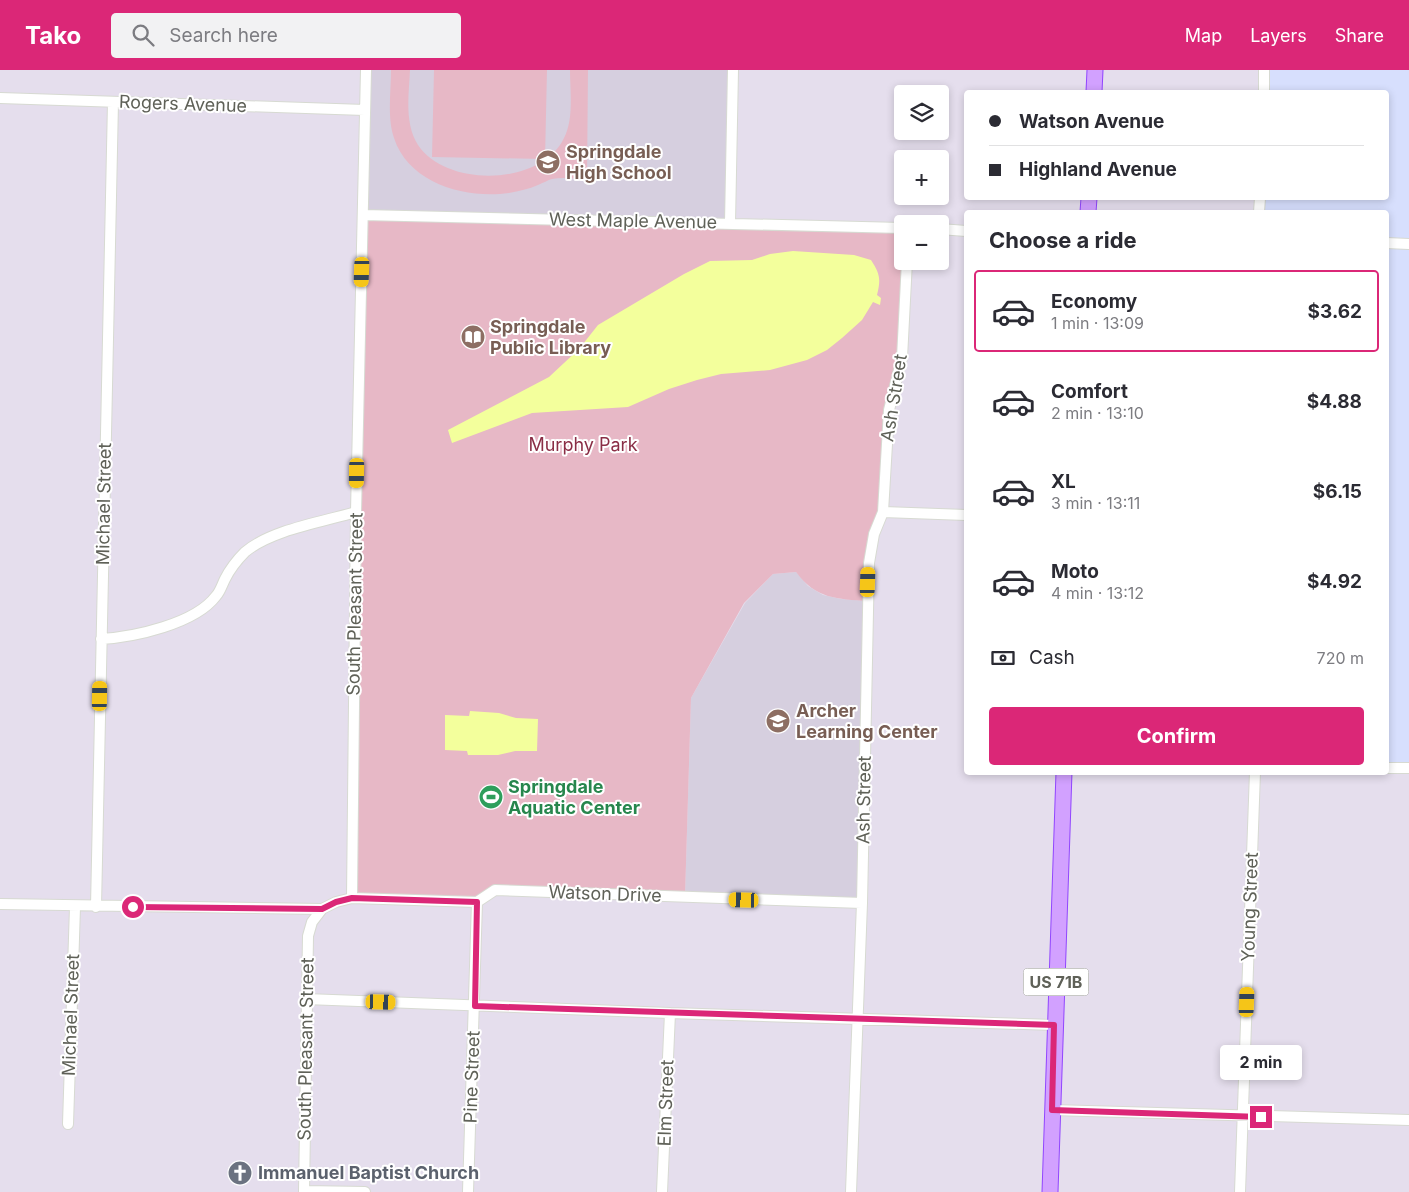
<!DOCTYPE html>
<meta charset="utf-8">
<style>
body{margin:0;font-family:Inter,sans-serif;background:#f2f2f3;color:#2b2b33;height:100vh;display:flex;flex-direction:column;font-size:19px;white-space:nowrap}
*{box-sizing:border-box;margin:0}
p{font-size:16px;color:#7c7c81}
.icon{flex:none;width:28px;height:28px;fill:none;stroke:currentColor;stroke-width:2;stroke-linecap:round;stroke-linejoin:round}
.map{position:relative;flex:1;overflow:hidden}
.panel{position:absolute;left:964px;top:140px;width:425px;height:565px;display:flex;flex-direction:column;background:#fff;border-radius:5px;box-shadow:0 2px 8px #0003}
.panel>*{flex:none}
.top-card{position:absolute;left:964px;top:20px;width:425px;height:110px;border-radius:5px;box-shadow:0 2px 8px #0003;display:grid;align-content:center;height:110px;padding:0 25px;background:#fff}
.controls{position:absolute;left:894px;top:15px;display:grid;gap:10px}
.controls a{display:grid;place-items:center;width:55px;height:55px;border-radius:5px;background:#fff;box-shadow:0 2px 8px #0003;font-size:25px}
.end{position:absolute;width:22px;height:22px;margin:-11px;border:6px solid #db2777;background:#fff;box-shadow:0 0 0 2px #fff}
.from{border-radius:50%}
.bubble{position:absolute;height:35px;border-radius:5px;background:#fff;box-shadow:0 2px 8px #0003;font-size:16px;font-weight:700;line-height:35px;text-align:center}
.car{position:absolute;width:15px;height:30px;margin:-15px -8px;border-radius:6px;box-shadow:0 0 4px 1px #0007;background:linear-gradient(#f5c518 24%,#345 0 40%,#f5c518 0 76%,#345 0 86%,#f5c518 0)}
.top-card b{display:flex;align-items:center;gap:18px;height:48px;font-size:19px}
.top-card b+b{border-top:1px solid #e1e1e2}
.top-card i{width:12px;height:12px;background:#2b2b33}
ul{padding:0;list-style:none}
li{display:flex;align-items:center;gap:15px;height:82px;margin:0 10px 8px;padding:0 15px;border:2px solid transparent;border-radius:5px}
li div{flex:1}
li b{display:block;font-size:19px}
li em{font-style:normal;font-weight:700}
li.active{border-color:#db2777}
li>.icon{width:45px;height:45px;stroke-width:1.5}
h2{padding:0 25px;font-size:22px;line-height:60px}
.pay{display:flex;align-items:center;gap:12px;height:55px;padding:0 25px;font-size:19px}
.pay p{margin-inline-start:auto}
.primary-button{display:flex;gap:10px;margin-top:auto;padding:10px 25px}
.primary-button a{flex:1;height:58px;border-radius:5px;background:#db2777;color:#fff;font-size:20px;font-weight:700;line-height:58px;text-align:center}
header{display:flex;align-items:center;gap:30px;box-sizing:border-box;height:70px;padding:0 25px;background:#db2777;color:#fff}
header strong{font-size:24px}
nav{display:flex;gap:28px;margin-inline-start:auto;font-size:18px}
.search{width:350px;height:45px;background:#f2f2f3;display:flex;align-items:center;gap:12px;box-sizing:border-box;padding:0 18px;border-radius:5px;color:#7c7c81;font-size:19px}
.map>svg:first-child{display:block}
</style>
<header>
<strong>Tako</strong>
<div class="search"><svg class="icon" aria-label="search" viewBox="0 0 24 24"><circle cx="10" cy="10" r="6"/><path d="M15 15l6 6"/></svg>Search here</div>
<nav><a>Map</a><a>Layers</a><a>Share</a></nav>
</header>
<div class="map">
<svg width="1409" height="1122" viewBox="0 0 1409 1122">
<rect width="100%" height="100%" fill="#e5deed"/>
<!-- education -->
<path fill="#d6cfdf" d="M366,0H733L730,153L363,145Z
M796,502L808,516L823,525L841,529L868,531L862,833L685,827L691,628L745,533L773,504Z"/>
<!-- medical -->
<path fill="#d7dffd" d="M1264,0H1409V698H1386V142H1259L1260,128H1386V22H1264Z"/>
<!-- green -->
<path fill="#e7b8c6" d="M391,0H410C409,24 404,53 418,75C447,118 541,116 564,68C574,49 570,21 570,0H588L587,109C576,109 563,107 552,109C548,110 543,113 538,115C529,119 519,121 509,123C466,129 409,114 394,68C387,48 391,22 391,0Z
M434,0H547L545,89L432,87Z
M363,145L902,158L904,269L889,340L883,442L874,464L868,531C837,529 816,529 796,502L773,504L744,533L691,628L685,827L495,820L477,832L352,828Z"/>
<!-- water -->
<path fill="#f3ff9c" d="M793,181L854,185L871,190C880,204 881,209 877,225L881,228L880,235L873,232L862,250L842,268L827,280L807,290L770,300L721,304L697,310L669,319L628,337L532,343L452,373L448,360L549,307L579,279L598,255L684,204L710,191L752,190L770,184Z
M470,641L499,643L516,648L538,649L537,681H515L498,685H468L467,681L445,680V645L469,646Z"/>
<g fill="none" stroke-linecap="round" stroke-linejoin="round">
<defs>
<path id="street" d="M1264,22V0
M0,28L365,40
M1259,142L1260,128
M363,145L902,158
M730,153L733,0
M940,159L966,161
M1386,173L1409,174
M883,442L966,445
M101,569C134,567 195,554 216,526C220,522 222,515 225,509C230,499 237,490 245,482C271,460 322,452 356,442
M1386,698H1409
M352,828L356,442L366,0
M0,834L322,839L336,832L352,828L477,832L495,820L862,833
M96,837L113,32
M306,929L670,943L1054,955
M1052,1040L1409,1050
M68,1054L75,837
M304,1121L365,1122
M304,1122L308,866L312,852L322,839
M468,1122L477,832
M662,1122L670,943
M851,1122L862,833L869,493L874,464L883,442L889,340L902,288L907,191
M1240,1122L1255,702"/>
<path id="primary" d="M1094,22L1095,0
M1088,142L1089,128
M1050,1122L1064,702"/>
</defs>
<!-- street casing -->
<use href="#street" stroke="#d7dad2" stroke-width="12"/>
<!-- primary casing -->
<use href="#primary" stroke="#9146fe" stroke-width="17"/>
<!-- street -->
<use href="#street" stroke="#fff" stroke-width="10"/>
<!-- primary -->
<use href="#primary" stroke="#d2a1ff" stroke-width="15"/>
</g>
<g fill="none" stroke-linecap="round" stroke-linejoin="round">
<!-- route -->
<path stroke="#db2777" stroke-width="6" d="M133,837L322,839L336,832L352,828L477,832L475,936L1054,955L1052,1040L1261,1047"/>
</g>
<!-- icons -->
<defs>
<symbol id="school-disc" viewBox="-11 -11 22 22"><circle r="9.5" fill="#8d6e63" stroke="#fff"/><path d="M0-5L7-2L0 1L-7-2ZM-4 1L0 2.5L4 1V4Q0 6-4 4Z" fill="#fff"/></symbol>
<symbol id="library-disc" viewBox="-11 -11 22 22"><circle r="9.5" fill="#8d6e63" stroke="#fff"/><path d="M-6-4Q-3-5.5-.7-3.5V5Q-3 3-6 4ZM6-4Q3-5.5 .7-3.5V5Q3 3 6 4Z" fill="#fff"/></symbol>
<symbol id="stadium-disc" viewBox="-11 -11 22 22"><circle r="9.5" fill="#2e9e5b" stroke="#fff"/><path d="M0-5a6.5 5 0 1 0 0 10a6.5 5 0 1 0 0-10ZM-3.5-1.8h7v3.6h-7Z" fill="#fff"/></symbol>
<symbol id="church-disc" viewBox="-11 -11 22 22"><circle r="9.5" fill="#6b7280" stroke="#fff"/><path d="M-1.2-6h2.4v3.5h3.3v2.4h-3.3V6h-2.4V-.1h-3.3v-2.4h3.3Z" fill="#fff"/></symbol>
</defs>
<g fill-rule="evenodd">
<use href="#school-disc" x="534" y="78" width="28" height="28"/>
<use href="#library-disc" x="459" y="253" width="28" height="28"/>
<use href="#school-disc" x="764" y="637" width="28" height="28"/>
<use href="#stadium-disc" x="477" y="713" width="28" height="28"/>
<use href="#church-disc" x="226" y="1089" width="28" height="28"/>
</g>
<g text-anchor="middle" stroke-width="4" stroke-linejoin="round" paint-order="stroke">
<!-- shield labels -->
<rect fill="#fff" stroke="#8f908a" stroke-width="1" x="1023.5" y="898.5" width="65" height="27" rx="4"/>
<g font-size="16" font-weight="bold" fill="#5f6158">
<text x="1056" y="918">US 71B</text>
</g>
<!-- street labels -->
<g font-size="18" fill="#5f6158" stroke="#fff">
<text transform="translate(183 34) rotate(2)" y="6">Rogers Avenue</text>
<text transform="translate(633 151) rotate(1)" y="6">West Maple Avenue</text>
<text transform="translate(894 328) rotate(-81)" y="6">Ash Street</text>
<text transform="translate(104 434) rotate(-89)" y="6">Michael Street</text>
<text transform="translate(355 534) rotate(-89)" y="6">South Pleasant Street</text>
<text transform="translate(864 730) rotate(-89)" y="6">Ash Street</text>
<text transform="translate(605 824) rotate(2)" y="6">Watson Drive</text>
<text transform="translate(1250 837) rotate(-88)" y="6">Young Street</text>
<text transform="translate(71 945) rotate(-88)" y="6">Michael Street</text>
<text transform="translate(306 979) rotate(-89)" y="6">South Pleasant Street</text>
<text transform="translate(472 1007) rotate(-88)" y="6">Pine Street</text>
<text transform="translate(666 1033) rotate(-88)" y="6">Elm Street</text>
</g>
<!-- education labels -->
<g font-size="18" font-weight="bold" fill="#785e54" stroke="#fff" text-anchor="start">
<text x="566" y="88">Springdale<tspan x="566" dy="21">High School</tspan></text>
<text x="490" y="263">Springdale<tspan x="490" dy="21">Public Library</tspan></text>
<text x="796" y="647">Archer<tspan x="796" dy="21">Learning Center</tspan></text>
</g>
<!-- park labels -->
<g font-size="18" fill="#8a2e46" stroke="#fff">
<text x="583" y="381">Murphy Park</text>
</g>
<!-- leisure labels -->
<g font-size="18" font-weight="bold" fill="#27864d" stroke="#fff" text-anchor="start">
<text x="508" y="723">Springdale<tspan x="508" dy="21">Aquatic Center</tspan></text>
</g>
<!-- worship labels -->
<g font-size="18" font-weight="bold" fill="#5b616d" stroke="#fff" text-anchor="start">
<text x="258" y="1109">Immanuel Baptist Church</text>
</g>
</g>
</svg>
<div class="controls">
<a><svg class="icon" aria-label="layers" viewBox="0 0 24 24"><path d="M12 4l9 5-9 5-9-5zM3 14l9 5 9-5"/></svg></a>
<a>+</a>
<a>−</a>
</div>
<i class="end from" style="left:133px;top:837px"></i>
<i class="end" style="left:1261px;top:1047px"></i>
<div class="bubble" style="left:1220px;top:975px;width:82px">2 min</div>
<i class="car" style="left:362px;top:202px;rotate:182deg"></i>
<i class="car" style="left:357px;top:403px;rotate:181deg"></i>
<i class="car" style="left:868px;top:512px;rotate:2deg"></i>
<i class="car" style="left:100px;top:626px;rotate:1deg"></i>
<i class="car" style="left:744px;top:830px;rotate:272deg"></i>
<i class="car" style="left:381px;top:932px;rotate:92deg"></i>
<i class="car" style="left:1247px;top:932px;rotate:2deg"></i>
<div class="top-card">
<b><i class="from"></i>Watson Avenue</b>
<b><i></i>Highland Avenue</b>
</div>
<section class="panel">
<h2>Choose a ride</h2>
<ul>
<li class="active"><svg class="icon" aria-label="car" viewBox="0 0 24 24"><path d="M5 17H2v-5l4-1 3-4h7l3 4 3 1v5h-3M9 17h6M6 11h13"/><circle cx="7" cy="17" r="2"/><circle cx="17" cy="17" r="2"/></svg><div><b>Economy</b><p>1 min · 13:09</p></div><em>$3.62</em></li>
<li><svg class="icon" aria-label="car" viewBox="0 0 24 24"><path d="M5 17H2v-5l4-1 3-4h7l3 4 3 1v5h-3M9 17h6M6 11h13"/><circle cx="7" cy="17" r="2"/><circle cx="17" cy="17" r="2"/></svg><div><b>Comfort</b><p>2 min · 13:10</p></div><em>$4.88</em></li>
<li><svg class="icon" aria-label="car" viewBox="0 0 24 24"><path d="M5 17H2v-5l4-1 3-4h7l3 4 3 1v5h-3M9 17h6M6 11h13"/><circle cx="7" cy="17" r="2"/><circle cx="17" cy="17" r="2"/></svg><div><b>XL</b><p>3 min · 13:11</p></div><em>$6.15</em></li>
<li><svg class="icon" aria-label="car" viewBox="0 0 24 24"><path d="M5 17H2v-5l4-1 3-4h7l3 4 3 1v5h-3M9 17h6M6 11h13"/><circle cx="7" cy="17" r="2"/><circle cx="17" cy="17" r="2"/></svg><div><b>Moto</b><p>4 min · 13:12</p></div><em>$4.92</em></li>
</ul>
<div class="pay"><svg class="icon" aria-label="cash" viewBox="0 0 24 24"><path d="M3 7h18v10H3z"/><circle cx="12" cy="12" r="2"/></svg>Cash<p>720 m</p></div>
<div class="primary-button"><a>Confirm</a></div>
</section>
</div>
